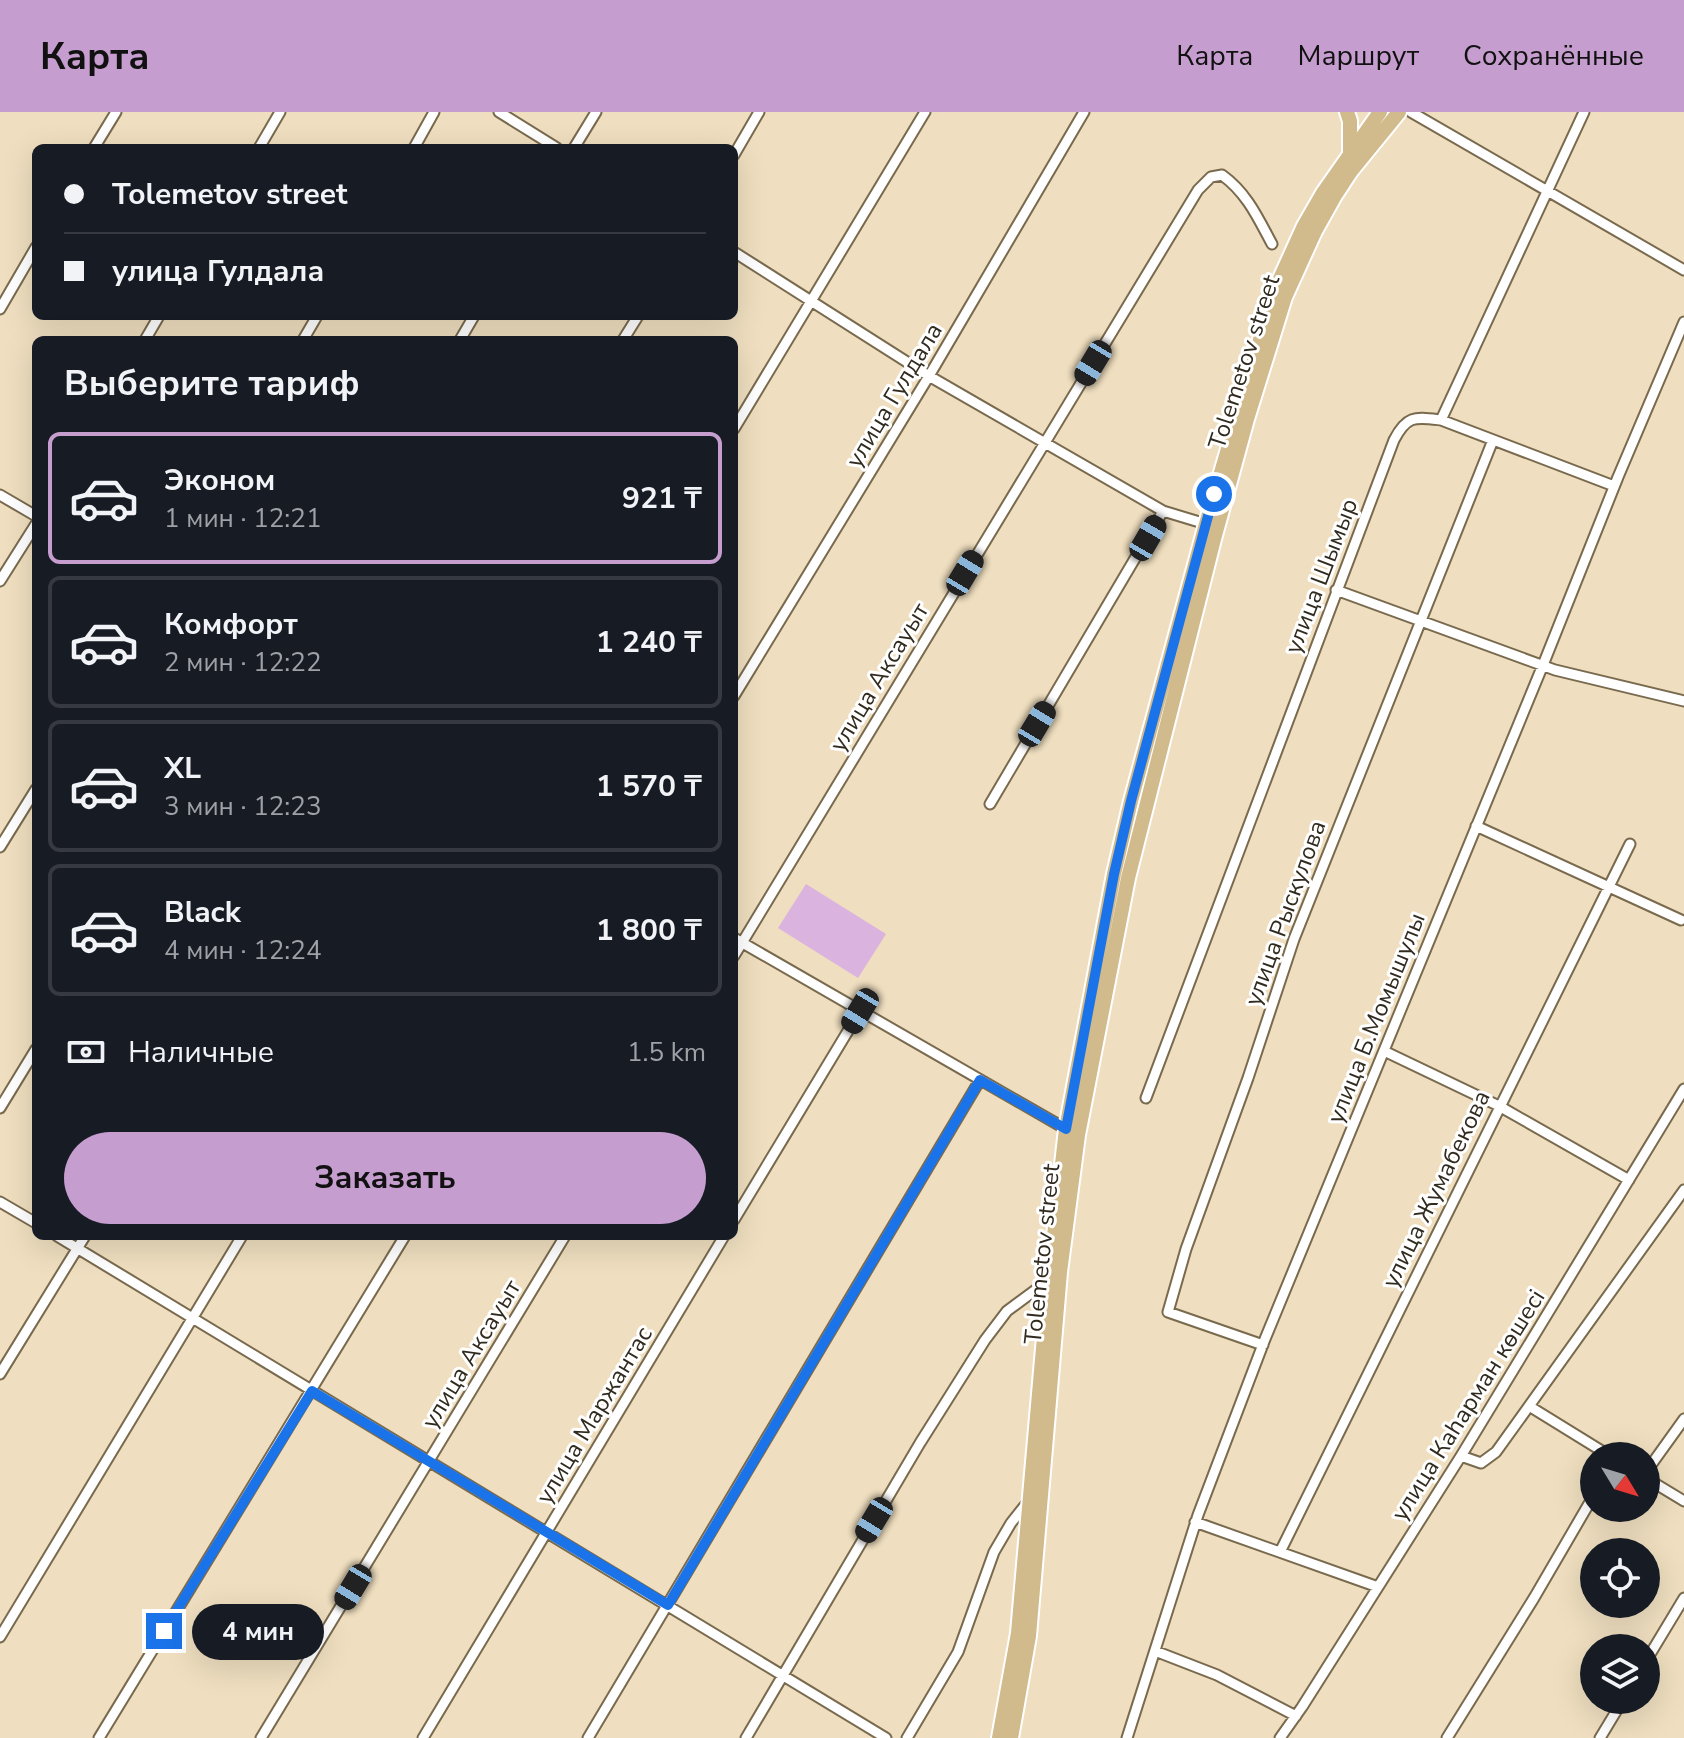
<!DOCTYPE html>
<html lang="ru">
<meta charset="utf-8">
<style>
body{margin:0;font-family:"Nunito Sans",sans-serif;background:#242831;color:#f1f3f6;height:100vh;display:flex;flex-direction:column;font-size:30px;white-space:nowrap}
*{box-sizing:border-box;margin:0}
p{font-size:26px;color:#9ea1a6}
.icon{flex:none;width:44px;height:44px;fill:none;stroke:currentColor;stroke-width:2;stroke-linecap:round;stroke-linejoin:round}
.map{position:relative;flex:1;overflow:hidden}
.details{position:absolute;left:32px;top:224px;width:706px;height:904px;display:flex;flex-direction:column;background:#171b24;border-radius:12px;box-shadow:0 8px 32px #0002}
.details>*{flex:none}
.banner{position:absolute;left:32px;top:32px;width:706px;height:176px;border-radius:12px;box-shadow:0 8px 32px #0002;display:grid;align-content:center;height:176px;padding:0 32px;background:#171b24}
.needle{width:52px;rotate:128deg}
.controls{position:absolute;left:1580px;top:1330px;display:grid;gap:16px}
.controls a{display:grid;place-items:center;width:80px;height:80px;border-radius:50%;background:#171b24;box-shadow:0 8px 32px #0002;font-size:40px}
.end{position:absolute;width:36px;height:36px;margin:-18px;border:10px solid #1a73e8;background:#fff;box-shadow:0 0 0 4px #fff}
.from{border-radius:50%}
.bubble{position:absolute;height:56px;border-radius:28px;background:#171b24;box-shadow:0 8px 32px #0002;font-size:26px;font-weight:700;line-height:56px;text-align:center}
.car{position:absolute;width:24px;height:48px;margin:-24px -12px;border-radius:10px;box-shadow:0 0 6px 2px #0007;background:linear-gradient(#222 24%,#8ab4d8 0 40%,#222 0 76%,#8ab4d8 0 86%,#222 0)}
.banner b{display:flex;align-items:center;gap:28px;height:76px;font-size:30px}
.banner b+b{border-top:2px solid #363941}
.banner i{width:20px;height:20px;background:#f1f3f6}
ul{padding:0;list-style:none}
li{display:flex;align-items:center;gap:24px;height:132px;margin:0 16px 12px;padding:0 16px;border:4px solid #363941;border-radius:12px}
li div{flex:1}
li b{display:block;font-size:30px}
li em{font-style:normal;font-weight:700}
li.selected{border-color:#c59dce}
li>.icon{width:72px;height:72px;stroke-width:1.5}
h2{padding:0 32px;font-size:36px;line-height:96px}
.pay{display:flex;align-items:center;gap:20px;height:88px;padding:0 32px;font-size:30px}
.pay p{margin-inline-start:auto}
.button{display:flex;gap:16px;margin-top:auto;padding:16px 32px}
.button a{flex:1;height:92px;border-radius:48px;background:#c59dce;color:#111;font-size:32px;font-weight:700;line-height:92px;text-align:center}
header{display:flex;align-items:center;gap:48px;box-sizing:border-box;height:112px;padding:0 40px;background:#c59dce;color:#111}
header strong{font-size:38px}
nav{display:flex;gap:44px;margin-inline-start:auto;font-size:28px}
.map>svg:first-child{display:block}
</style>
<header>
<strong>Карта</strong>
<nav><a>Карта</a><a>Маршрут</a><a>Сохранённые</a></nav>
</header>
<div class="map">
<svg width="1684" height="1626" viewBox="0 0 1684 1626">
<rect width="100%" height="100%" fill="#efdebf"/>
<!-- green -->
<path fill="#dab3df" d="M806,772L886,822L858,866L778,816Z"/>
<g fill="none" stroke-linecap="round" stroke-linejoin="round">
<defs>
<path id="street" d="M499,0L557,36
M1411,0L1684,158
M94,36L116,0
M259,36L280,0
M414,36L434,0
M574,36L596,0
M734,43L759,0
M734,140L929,264L1163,399L1206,412
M0,197L36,135
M145,228L159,204
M303,228L317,204
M460,228L474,204
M623,228L638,204
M1441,308L1614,374
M734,317L925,0
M0,383L36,404
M0,469L36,412
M1336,478L1555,558L1684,589
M734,584L929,264L1084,0
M990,692L1163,399
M1476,714L1681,808
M0,735L36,677
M734,826L1066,1017
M734,844L1198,78L1211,65L1222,63C1247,81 1258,106 1272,132
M1384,939L1499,994L1629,1068
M1146,986L1394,328C1407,303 1415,305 1441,308L1584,0
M0,996L36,937
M0,1090L36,1111
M734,1108L860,899
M57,1124L886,1626
M1263,1233L1168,1200L1186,1137L1248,966L1294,827L1493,328
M0,1262L85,1124
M1529,1294L1610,1344
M1461,1344L1481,1351L1496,1340L1684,1078
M1646,1360L1684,1307
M1646,1366L1684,1389
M1195,1410L1378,1475
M1280,1440L1630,732
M0,1525L242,1124
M1155,1539L1217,1563L1296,1604
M1646,1549L1684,1486
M99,1626L405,1124
M261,1626L565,1124
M423,1626L724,1124
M588,1626L980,968
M746,1626L920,1331L985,1228L1007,1199L1049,1168
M907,1626L958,1540L994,1440L1011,1411L1027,1391
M1127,1626L1198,1403L1265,1227L1545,548L1618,365L1684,210
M1280,1626L1302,1595L1461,1344L1684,977
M1447,1626L1534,1486L1594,1383
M1600,1626L1623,1588"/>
<path id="primary" d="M1347,0L1350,9V39
M999,1626L1018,1521L1049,1168L1066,1017L1114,762L1131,689L1206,412L1274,180L1304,114L1323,81L1380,0
M1011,1626L1029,1524L1060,1160L1078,1023L1128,766L1214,427L1247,307L1285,185L1315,119L1334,85L1351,59L1399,0"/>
</defs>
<!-- street casing -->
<use href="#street" stroke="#796a4e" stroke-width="13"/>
<!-- primary casing -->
<use href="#primary" stroke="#fff" stroke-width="18"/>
<!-- street -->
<use href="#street" stroke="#fff" stroke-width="9"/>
<!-- primary -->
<use href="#primary" stroke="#d1ba8c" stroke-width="14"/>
</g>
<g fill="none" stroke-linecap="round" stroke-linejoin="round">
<!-- route -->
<path stroke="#1a73e8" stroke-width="10" d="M164,1519L312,1279L668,1493L980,968L1066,1017L1114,762L1131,689L1214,382"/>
</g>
<g text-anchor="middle" stroke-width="6" stroke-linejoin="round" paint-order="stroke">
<!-- street labels -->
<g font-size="24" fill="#312b1f" stroke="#fff">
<text transform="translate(1244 250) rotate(-72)" y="8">Tolemetov street</text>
<text transform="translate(894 283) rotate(-59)" y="8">улица Гулдала</text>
<text transform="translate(1321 464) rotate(-69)" y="8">улица Шымыр</text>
<text transform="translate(879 565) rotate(-59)" y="8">улица Аксауыт</text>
<text transform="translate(1285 801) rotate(-70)" y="8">улица Рыскулова</text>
<text transform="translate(1376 906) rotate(-68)" y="8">улица Б.Момышулы</text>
<text transform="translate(1436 1077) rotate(-64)" y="8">улица Жумабекова</text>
<text transform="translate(1042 1142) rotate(-84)" y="8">Tolemetov street</text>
<text transform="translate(471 1242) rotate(-59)" y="8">улица Аксауыт</text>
<text transform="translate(1468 1293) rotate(-58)" y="8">улица Каһарман көшесі</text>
<text transform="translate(594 1303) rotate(-59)" y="8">улица Маржантас</text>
</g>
</g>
</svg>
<div class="controls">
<a><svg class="needle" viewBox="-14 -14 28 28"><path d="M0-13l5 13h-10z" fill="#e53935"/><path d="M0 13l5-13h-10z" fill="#9ea1a6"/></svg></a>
<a><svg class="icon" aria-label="locate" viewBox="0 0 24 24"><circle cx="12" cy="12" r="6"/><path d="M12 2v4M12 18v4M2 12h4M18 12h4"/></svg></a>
<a><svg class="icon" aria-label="layers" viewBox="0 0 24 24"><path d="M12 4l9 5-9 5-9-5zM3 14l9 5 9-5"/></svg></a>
</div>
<i class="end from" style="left:1214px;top:382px"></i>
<i class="end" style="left:164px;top:1519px"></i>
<div class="bubble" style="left:192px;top:1492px;width:132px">4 мин</div>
<i class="car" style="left:1093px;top:251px;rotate:211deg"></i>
<i class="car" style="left:1148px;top:426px;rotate:30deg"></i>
<i class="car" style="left:965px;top:461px;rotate:31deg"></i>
<i class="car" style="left:1037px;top:612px;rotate:31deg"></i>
<i class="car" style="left:860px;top:899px;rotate:211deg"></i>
<i class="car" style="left:874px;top:1408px;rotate:211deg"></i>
<i class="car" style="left:353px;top:1475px;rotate:211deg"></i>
<div class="banner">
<b><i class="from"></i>Tolemetov street</b>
<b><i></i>улица Гулдала</b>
</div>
<section class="details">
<h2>Выберите тариф</h2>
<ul>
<li class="selected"><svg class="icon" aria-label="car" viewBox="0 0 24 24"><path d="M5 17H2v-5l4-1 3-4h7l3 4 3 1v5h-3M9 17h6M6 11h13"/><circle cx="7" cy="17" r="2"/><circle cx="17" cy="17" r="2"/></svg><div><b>Эконом</b><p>1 мин · 12:21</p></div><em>921 ₸</em></li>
<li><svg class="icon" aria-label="car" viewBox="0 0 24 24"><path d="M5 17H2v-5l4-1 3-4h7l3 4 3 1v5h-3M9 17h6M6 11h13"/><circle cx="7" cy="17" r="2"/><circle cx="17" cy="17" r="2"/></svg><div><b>Комфорт</b><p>2 мин · 12:22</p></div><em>1 240 ₸</em></li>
<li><svg class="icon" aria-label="car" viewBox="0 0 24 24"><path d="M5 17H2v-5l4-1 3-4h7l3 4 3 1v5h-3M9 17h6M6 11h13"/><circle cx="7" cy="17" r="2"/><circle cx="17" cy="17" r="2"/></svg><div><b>XL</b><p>3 мин · 12:23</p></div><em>1 570 ₸</em></li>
<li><svg class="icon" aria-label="car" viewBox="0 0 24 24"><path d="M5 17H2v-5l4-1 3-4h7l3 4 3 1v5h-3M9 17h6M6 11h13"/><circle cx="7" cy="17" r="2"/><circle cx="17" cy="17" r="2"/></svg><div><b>Black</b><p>4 мин · 12:24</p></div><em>1 800 ₸</em></li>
</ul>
<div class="pay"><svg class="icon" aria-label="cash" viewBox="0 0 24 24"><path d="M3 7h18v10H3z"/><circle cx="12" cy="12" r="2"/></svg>Наличные<p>1.5 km</p></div>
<div class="button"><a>Заказать</a></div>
</section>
</div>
